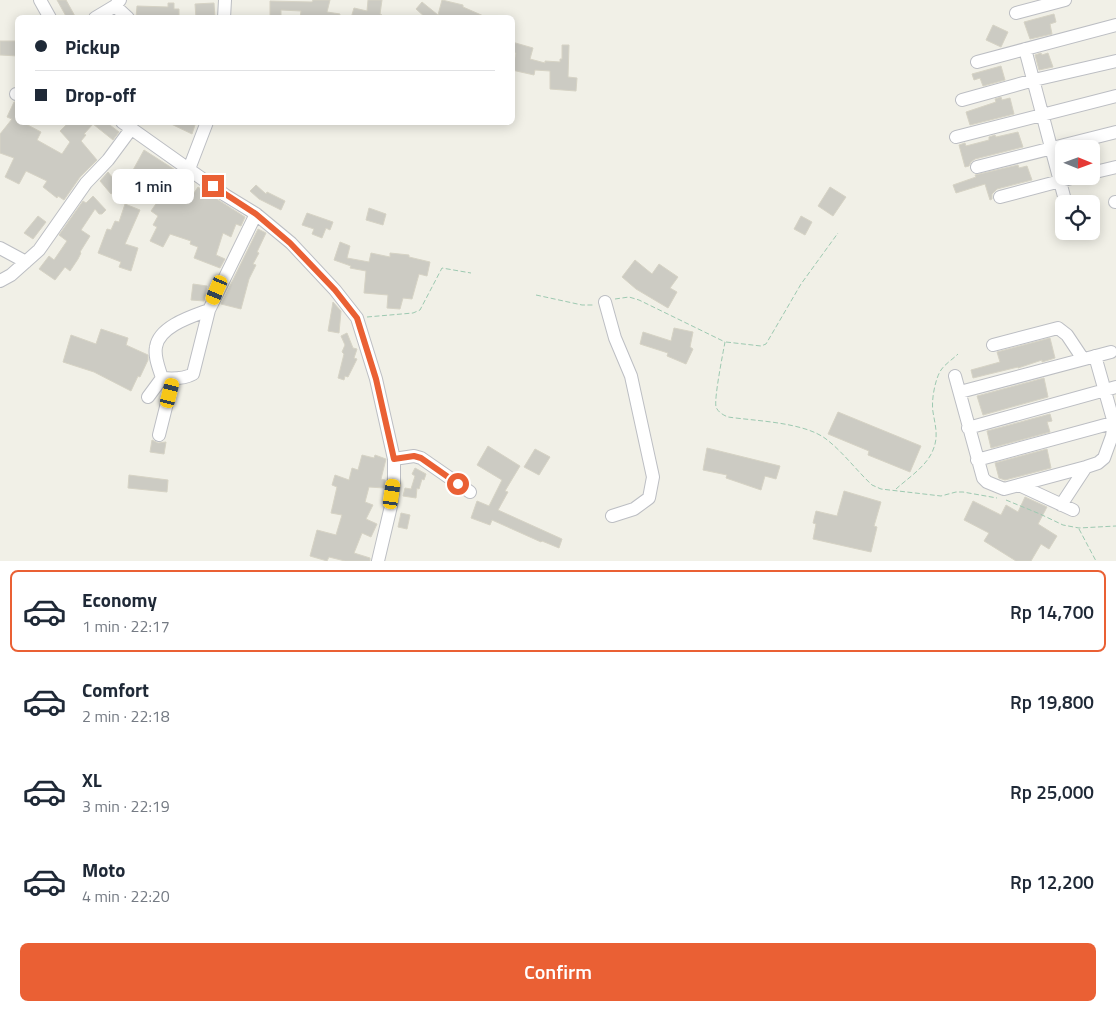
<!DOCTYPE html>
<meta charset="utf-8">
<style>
body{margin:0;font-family:"Titillium Web",sans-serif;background:#f2f2f3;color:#1f2937;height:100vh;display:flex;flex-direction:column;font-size:19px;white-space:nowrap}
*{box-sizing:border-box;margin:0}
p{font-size:16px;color:#747a83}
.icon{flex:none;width:28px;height:28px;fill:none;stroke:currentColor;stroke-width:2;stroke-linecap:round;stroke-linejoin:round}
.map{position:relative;height:561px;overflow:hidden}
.side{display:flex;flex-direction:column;background:#fff;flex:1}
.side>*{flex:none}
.top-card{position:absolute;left:15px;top:15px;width:500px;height:110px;border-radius:8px;box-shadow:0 2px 12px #0003;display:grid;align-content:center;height:110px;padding:0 20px;background:#fff}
.needle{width:32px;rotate:91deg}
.tools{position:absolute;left:1055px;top:140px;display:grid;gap:10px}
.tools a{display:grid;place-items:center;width:45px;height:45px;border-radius:8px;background:#fff;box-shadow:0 2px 12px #0003;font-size:25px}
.end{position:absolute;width:22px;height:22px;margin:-11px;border:6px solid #ea6034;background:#fff;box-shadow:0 0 0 2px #fff}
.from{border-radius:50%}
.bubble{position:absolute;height:35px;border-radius:8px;background:#fff;box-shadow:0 2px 12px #0003;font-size:16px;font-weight:600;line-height:35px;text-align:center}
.car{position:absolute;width:15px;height:30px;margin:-15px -8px;border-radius:6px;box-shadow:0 0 4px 1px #0007;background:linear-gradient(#f5c518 24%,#345 0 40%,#f5c518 0 76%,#345 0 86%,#f5c518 0)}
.top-card b{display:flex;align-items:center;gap:18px;height:48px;font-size:19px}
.top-card b+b{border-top:1px solid #e0e1e3}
.top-card i{width:12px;height:12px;background:#1f2937}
ul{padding:9px 0 0;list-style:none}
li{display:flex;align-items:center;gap:15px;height:82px;margin:0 10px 8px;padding:0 10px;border:2px solid transparent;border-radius:8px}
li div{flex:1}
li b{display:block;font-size:19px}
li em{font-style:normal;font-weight:600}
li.on{border-color:#ea6034}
li>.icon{width:45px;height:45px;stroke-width:1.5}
.primary-button{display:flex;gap:10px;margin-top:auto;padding:10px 20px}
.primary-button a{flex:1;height:58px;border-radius:8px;background:#ea6034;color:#fff;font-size:20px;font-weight:600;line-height:58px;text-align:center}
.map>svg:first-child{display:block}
</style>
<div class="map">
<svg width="1116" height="561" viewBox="0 0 1116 561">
<rect width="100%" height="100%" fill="#f1f0e7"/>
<!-- building -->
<path fill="#cccbc3" stroke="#d6d3c5" d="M57,0H66L76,18H67Z
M313,0H330L327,12L340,14L339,18H300L301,11L281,10V16H270V1L312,2Z
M368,0H382L380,14L382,15L381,18H351L354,8L367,11Z
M442,0L463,5V7L488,18H426L416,9L422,2L438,15Z
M168,3H174V9H179V18H136L137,6L168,7Z
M214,3L215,18H196L195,4Z
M1054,14L1056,22L1050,24L1052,34L1030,39L1024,22Z
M993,25L1008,32L1001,47L986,40Z
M0,41H18V56L0,55Z
M512,42L533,48L530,59L545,63V61L560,62V59H562V45H569L568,77L577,78L576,91L550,89V71L535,70L534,75L512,70L516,53H512Z
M1041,53L1042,55L1048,53L1053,67L1039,70L1035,55Z
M1001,66L1005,80L983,86L980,78L974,80L972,74Z
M1001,97L1002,100L1010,98L1014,114L970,125L966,112L996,102L995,99Z
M14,102H18V122H22L41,132L37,140L62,154L70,142L60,131L69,122H106L119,132L113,140L93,124L84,134L86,135L81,141L97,160L80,177L64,200L58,196L57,198L43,187L47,181L26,171L19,184L5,177L14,158L0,153V134L12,119L7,117Z
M167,122H196L192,134Z
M1018,132L1023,147L975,159L971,162L969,166L965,167L959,145L965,143L966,146L989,140V137L995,135L996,137Z
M144,150L183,175L177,189L194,193L198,187L245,217L241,226L236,224L231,237L223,233L216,255L225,259L220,268L194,258L198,247L190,244L191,241L170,234L163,247L150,241L157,227L153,225L158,216L151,211L160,198L155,195L156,193L142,183L139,188L127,181Z
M1018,165L1019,168L1027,166L1032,180L997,189L992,194V199L990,200L985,184L956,193L953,185L976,177L975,175Z
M108,172L120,187L111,194L100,181Z
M256,185L266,194L267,192L285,201L281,210L259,199L250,191Z
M830,187L846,197L833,216L818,206Z
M93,196L106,210L102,214H99L95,209L81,230L90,236L80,252L81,253L78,259L70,271L65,267L55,280L39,269L49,256L54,260L67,241L59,235L83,201L86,203Z
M125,204L140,210L125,244L138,248L131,271L119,267L121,262L98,253L107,229L111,230L115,221L119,222Z
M369,208L386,214L383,225L366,220Z
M307,213L333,222L330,230L326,228L322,238L312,234L314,229L302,225Z
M38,216L46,222L33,239L24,233Z
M801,216L812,222L805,235L794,229Z
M258,229L266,233L257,252L259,253L253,264L256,265L249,279L241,309L221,304Z
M340,242L350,246L347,258L369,262L371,253L390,257V253L409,255V257L430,262L427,276L419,274L412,299L403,298L400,309L387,308L388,295L364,293L366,271L350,268L351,266L334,260Z
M635,260L652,274L659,264L678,277L670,288L677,292L668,308L636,289L622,277Z
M193,284L207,286L204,301L191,300Z
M333,302L341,311L339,333L328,331Z
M674,328L693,332L690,347L693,349L686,364L667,356L668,353L640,344L643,332L671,341Z
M101,329L128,338L126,345L148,355V360L140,377L138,376L131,391L94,372L63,362L71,335L96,344Z
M347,333L353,348L357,349L354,358L357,359L348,377L345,376L344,380L338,378L344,354L342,352L345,345L341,336Z
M1050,338L1055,358L1042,362V360L1018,368V367L973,378L971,370L1000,362L997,352Z
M1044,378L1048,397L983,415L977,396Z
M838,412L921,446L910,472L868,455L869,451L828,434Z
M1050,414L1052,421L1047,422L1050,432L991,448L987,431Z
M152,440L158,443L166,442L164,454L150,452Z
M488,446L520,466L505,491L508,492L498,510L562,539L559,548L542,541L541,542L492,520L490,525L471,518L477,501L489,506L502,480L477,465Z
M707,448L780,466L776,479L765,476L761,490L726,478L727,475L703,470Z
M535,449L550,457L539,475L524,467Z
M1047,449L1051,468L1005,480L999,478L995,463Z
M362,455L374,458L375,455L386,459L381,479L385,480L384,488L369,487L365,502L373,505L366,519L377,524L371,537L362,533L354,553L370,558V561H345L329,557L327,561L310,556L317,530L336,535L342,515L331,513L337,487L332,485L335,475L349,480L352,468L358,470Z
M415,468L426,474L424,480L422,479L419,489L417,488L416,498L403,496L405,488L411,489L415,476L412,474Z
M129,475L168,480L167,492L128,488Z
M844,491L881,502L874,526L877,527L871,552L813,539L816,524L813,523L816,511L837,516Z
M1025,497L1047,507L1038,524L1057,536L1049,549L1041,544L1031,561H1016L984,541L989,533L964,520L973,501L1001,515L1006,505L1018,512Z
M401,513L410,515L407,529L398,527Z"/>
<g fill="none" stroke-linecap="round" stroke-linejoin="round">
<defs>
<path id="minor" d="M40,0L50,18
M115,6L128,18
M1016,13L1065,0
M95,18L115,6L120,0
M224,18L225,0
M1025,49L1066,204
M977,62L1116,25
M16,94H18
M962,100L1034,80L1116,61
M122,122L225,195L256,214L291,243L335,290L357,318L376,379L394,459V483L391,506L378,561
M956,137L1116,96
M977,167L1116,132
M189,169L207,122
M1091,173L1116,167
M1000,197L1079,176
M1115,202H1116
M0,248L26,262
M0,281L11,275L39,250L86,183L108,160L131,129
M605,302L615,338L631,376L653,477L649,498L634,509L612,516
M993,345L1058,328L1067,335L1083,359
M955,376L983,478L987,482L1004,489L1086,467L1098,463L1104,458L1112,436L1114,423L1095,356
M162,378C173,379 184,379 193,374L209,310
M960,392L1111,352
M148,397L162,378C159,368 154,357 156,347C159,326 193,316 209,310L256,214
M968,428L1116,387
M159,435L173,379
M394,459L414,456L421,458L470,492
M977,460L1116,422
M1019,485L1073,510
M1061,505L1086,467"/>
</defs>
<!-- minor casing -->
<use href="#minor" stroke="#bcbec3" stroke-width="14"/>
<!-- path -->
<path stroke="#9dc9b1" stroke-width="1" stroke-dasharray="5 2.5" stroke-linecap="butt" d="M536,295L582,305H594
M615,299L629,297L639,300L725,342C723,353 714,398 716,407C718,412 723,415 728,417C755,421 804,422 826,439C843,452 856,470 872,485L881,489L941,496L956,492H963L997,498
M367,317L413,313L420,310L442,268L471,273
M726,342L761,346L766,344L801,284L838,233
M896,489C908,478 927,466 933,450C939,436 935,425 933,412C931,401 935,379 941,370C945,364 953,359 958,354
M1006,500L1040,514L1063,525L1079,528L1116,526
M1079,529L1096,561"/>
<!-- minor -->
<use href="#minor" stroke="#fff" stroke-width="12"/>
</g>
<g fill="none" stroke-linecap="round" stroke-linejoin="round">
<!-- route -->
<path stroke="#ea6034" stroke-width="6" d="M213,186L256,214L290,243L335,290L357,318L376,379L394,459L414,456L421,458L458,484"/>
</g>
</svg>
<div class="tools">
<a><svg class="needle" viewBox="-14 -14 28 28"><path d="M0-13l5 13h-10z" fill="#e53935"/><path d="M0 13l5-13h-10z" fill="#747a83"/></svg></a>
<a><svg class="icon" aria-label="locate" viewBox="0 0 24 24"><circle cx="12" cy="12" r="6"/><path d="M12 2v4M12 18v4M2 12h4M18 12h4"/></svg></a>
</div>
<i class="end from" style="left:458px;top:484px"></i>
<i class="end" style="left:213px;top:186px"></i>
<div class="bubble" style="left:112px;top:169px;width:82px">1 min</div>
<i class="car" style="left:217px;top:290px;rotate:203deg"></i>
<i class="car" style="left:170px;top:393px;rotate:14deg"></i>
<i class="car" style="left:392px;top:494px;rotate:8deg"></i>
<div class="top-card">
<b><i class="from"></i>Pickup</b>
<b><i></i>Drop-off</b>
</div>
</div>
<section class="side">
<ul>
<li class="on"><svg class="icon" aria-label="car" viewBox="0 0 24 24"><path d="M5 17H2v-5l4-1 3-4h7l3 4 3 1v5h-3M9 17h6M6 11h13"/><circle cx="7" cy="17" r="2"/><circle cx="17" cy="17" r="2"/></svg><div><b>Economy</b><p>1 min · 22:17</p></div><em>Rp 14,700</em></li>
<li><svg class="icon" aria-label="car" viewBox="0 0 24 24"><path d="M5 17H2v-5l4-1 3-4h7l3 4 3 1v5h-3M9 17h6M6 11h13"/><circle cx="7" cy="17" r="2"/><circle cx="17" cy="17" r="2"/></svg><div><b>Comfort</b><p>2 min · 22:18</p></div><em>Rp 19,800</em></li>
<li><svg class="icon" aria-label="car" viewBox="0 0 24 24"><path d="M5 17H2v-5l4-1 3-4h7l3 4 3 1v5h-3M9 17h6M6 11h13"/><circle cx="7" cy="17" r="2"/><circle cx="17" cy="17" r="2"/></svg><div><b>XL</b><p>3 min · 22:19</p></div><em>Rp 25,000</em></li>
<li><svg class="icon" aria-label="car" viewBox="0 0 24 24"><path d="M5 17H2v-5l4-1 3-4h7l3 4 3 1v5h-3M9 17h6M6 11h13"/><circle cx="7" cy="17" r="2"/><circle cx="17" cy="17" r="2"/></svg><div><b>Moto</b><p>4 min · 22:20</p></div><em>Rp 12,200</em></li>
</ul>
<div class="primary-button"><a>Confirm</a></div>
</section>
